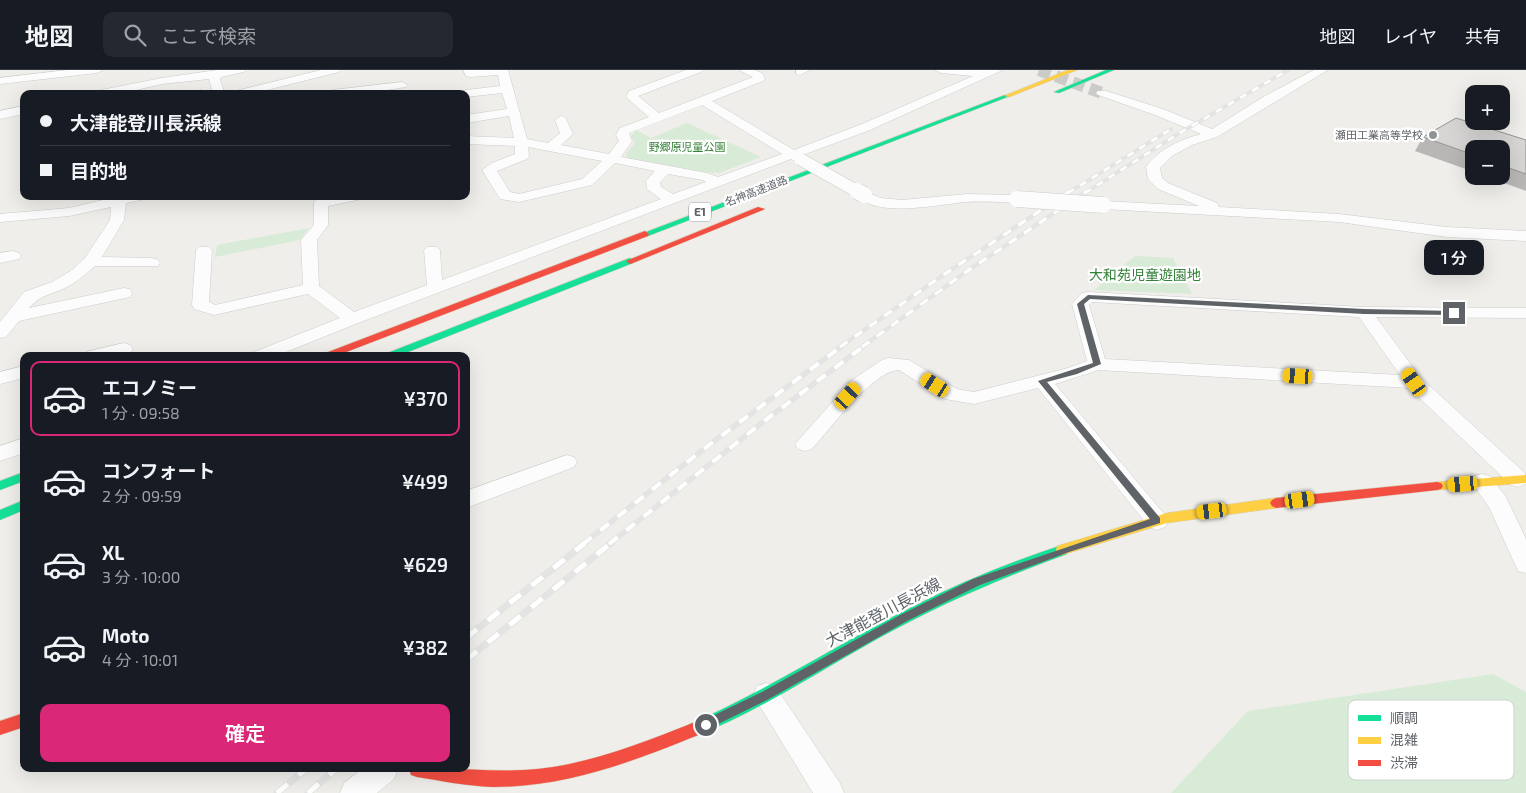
<!DOCTYPE html>
<html lang="ja">
<meta charset="utf-8">
<style>
body{margin:0;font-family:"Exo 2","Noto Sans JP",sans-serif;background:#242831;color:#f1f3f6;height:100vh;display:flex;flex-direction:column;font-size:19px;white-space:nowrap}
*{box-sizing:border-box;margin:0}
p{font-size:16px;color:#9ea1a6}
.icon{flex:none;width:28px;height:28px;fill:none;stroke:currentColor;stroke-width:2;stroke-linecap:round;stroke-linejoin:round}
.map{position:relative;flex:1;overflow:hidden}
.panel{position:absolute;left:20px;top:282px;width:450px;height:420px;display:flex;flex-direction:column;background:#171b24;border-radius:10px;box-shadow:0 5px 20px #0002}
.panel>*{flex:none}
.guide{position:absolute;left:20px;top:20px;width:450px;height:110px;border-radius:10px;box-shadow:0 5px 20px #0002;display:grid;align-content:center;height:110px;padding:0 20px;background:#171b24}
.fabs{position:absolute;left:1465px;top:15px;display:grid;gap:10px}
.fabs a{display:grid;place-items:center;width:45px;height:45px;border-radius:10px;background:#171b24;box-shadow:0 5px 20px #0002;font-size:25px}
.end{position:absolute;width:22px;height:22px;margin:-11px;border:6px solid #5f6368;background:#fff;box-shadow:0 0 0 2px #fff}
.from{border-radius:50%}
.bubble{position:absolute;height:35px;border-radius:10px;background:#171b24;box-shadow:0 5px 20px #0002;font-size:16px;font-weight:600;line-height:35px;text-align:center}
.car{position:absolute;width:15px;height:30px;margin:-15px -8px;border-radius:6px;box-shadow:0 0 4px 1px #0007;background:linear-gradient(#f5c518 24%,#345 0 40%,#f5c518 0 76%,#345 0 86%,#f5c518 0)}
.guide b{display:flex;align-items:center;gap:18px;height:48px;font-size:19px}
.guide b+b{border-top:1px solid #363941}
.guide i{width:12px;height:12px;background:#f1f3f6}
ul{padding:9px 0 0;list-style:none}
li{display:flex;align-items:center;gap:15px;height:75px;margin:0 10px 8px;padding:0 10px;border:2px solid transparent;border-radius:10px}
li div{flex:1}
li b{display:block;font-size:19px}
li em{font-style:normal;font-weight:600}
li.current{border-color:#db2777}
li>.icon{width:45px;height:45px;stroke-width:1.5}
.primary-button{display:flex;gap:10px;margin-top:auto;padding:10px 20px}
.primary-button a{flex:1;height:58px;border-radius:10px;background:#db2777;color:#fff;font-size:20px;font-weight:600;line-height:58px;text-align:center}
header{display:flex;align-items:center;gap:30px;box-sizing:border-box;height:70px;padding:0 25px;background:#171b24;border-bottom:1px solid #363941}
header strong{font-size:24px}
nav{display:flex;gap:28px;margin-inline-start:auto;font-size:18px}
.search{width:350px;height:45px;background:#242831;display:flex;align-items:center;gap:12px;box-sizing:border-box;padding:0 18px;border-radius:10px;color:#9ea1a6;font-size:19px}
.map>svg:first-child{display:block}
</style>
<header>
<strong>地図</strong>
<div class="search"><svg class="icon" aria-label="search" viewBox="0 0 24 24"><circle cx="10" cy="10" r="6"/><path d="M15 15l6 6"/></svg>ここで検索</div>
<nav><a>地図</a><a>レイヤ</a><a>共有</a></nav>
</header>
<div class="map">
<svg width="1526" height="723" viewBox="0 0 1526 723">
<rect width="100%" height="100%" fill="#efeeea"/>
<!-- green -->
<path fill="#d8ebd6" d="M687,53L761,87L719,103L701,102L627,88L626,83L635,73L631,66L636,60L651,68Z
M309,158L300,170L215,187L217,175Z
M1135,186L1173,188L1192,224L1094,220Z
M1493,604L1526,622V723H1171L1248,641Z"/>
<g fill="none" stroke-linecap="round" stroke-linejoin="round">
<!-- street-tunnel -->
<path stroke="#cbcbca" stroke-width="12" stroke-dasharray="12 6" stroke-linecap="butt" d="M1039,0L1102,23"/>
<defs>
<path id="street" d="M67,0H103L97,3L0,14V8Z
M217,0H246L244,2L221,7L220,10L225,24H213L209,9L162,14L119,24H95L101,20L162,8Z
M321,0H341L339,2L251,24H230L232,22Z
M463,0H508L527,69L548,73L560,63L555,50L561,46L565,47L573,64L561,75L609,84L619,71L616,65L620,58L649,47L628,29L626,27L629,21L686,0H703L701,2L638,26L659,43L753,7L739,0H755L762,3L765,9L763,11L712,31L794,80L862,54L973,6L941,3L935,0H1003L870,60L803,85L807,89L805,92L800,93L791,89L358,253L276,286H251L254,282L340,248L308,224L214,245L194,239L192,235L196,180L199,177H209L212,180L209,232L215,235L303,215L301,170L314,155V133L316,130C332,126 347,126 364,126L362,129L328,136V155L317,170L319,216L354,242L427,215L424,180L427,177H437L440,180L442,210L661,129L647,119L646,111L655,101L615,93L592,115L519,132L500,129L482,100L492,93L515,84V76L466,74V66L514,68L509,46L466,53V45L507,39L502,23L466,27V24H460L466,20L500,16L498,5L470,7L466,6ZM702,35L782,84L718,107L707,103L621,87L632,71L629,63ZM528,77L602,91L582,109L519,124L510,122L497,101L527,89L529,86ZM668,104L703,110L706,112L673,124L661,117L660,112Z
M796,0H810L800,5L796,4Z
M1314,0H1328L1217,67L1192,75L1172,86L1160,98L1162,108L1168,113L1217,133L1219,137L1339,144L1447,157L1526,161V171L1447,167L1339,152L1103,139L1098,138L1096,135L1098,132L1103,131L1199,136L1158,119L1148,109L1146,97C1160,78 1180,70 1201,64L1155,45L1098,25L1096,23L1098,21H1106L1163,39L1212,59L1265,26Z
M402,12L408,15L406,17L362,24H327L333,20Z
M201,20L206,22L208,24H195Z
M24,36V44L0,49V41Z
M864,121L881,128L902,130L967,124L1017,125L1022,126L1024,129L1022,132L1017,133C1000,132 983,131 966,132C941,134 875,149 857,125L859,122Z
M120,126H147L145,129L126,133L124,150L102,187L152,188L158,190L160,193L158,196H95C85,205 75,213 63,219C49,225 39,226 29,238L124,218L130,219L132,223L130,227L19,251L6,267L0,268V252L24,222L52,212L72,200L85,188L110,150L111,137L69,146L0,152V144L69,138Z
M13,181L19,183L21,186L19,189L0,193V183Z
M1088,222L1364,237L1526,238V248L1376,247L1421,308L1525,403L1526,414L1518,417L1511,415L1409,318L1099,300L1055,314L1165,445L1168,451L1165,457L1157,460L1149,457L1038,318L974,334L945,329L899,300C874,300 829,360 812,379L805,381L798,379L795,374L852,310L882,290L888,288L909,290L957,319L974,322L1068,298L1087,291L1072,234L1082,223ZM1092,232L1359,247L1400,305L1105,289L1089,235Z
M124,273L130,275L133,279L130,283L117,286H83L86,282Z
M24,296V308L0,314V302Z
M24,368V383L0,391V376Z
M567,385L574,387L577,392L574,397L466,438V421Z
M1482,404L1490,406L1506,427L1526,469V503L1518,501L1489,437L1471,412L1474,406Z
M766,613L775,616L840,713L844,723H813L753,625L757,616Z
M362,699H398L394,709L377,723H340L344,713Z"/>
<path id="fast" d="M1106,0H1114L1059,23L1054,22Z
M1005,25L1010,26L648,166H642L641,164Z
M630,188L634,191L633,193L398,286H384L385,284Z
M24,402V411L0,420V411Z
M24,430V440L0,450V440Z
M1062,475L1067,476L1068,480L1067,484C1001,508 938,535 877,569C816,603 758,642 693,667L688,665L685,660L688,655C766,621 838,574 914,536C961,512 1011,492 1062,475Z"/>
<path id="slow" d="M1068,0H1077L1009,27L1004,26Z
M1526,405V413L1437,420L1433,419L1431,416L1433,413L1437,412Z
M1276,428L1280,430L1282,433L1280,436L1276,438L1167,453L1062,485L1057,484L1056,480L1057,476L1167,443Z"/>
<path id="jam" d="M758,137L765,139L633,193L630,194L626,191Z
M645,161L649,164L648,166L336,286H322L323,284Z
M1437,412L1441,413L1443,416L1441,419L1437,420L1276,438L1272,436L1270,433L1272,430L1276,428Z
M24,643V657L0,665V651Z
M693,653L698,655L701,660L698,665C632,692 566,717 493,717C467,716 442,711 417,707L411,705L409,699C447,696 486,702 524,700C583,697 639,674 693,653Z"/>
</defs>
<!-- street casing -->
<use href="#street" stroke="#cbcccc" stroke-width="1"/>
<!-- fast casing -->
<use href="#fast" stroke="#d7ceb8" stroke-width="1"/>
<!-- slow casing -->
<use href="#slow" stroke="#d7ceb8" stroke-width="1"/>
<!-- jam casing -->
<use href="#jam" stroke="#d7ceb8" stroke-width="1"/>
<!-- street -->
<use href="#street" fill="#fdfcfc" fill-rule="evenodd"/>
<!-- fast -->
<use href="#fast" fill="#16e098" fill-rule="evenodd"/>
<!-- slow -->
<use href="#slow" fill="#ffcf43" fill-rule="evenodd"/>
<!-- jam -->
<use href="#jam" fill="#f24e42" fill-rule="evenodd"/>
<defs>
<path id="rail-far3" d="M1068,123L1171,59
M1085,123L1178,64L1288,0"/>
<path id="rail-far2" d="M840,277L936,210L1070,121
M862,277L966,202L1087,121"/>
<path id="rail-far1" d="M583,474L709,375L842,276
M609,474L763,352L864,276"/>
<path id="rail" d="M466,568L585,473
M466,590L611,473
M277,723L306,699
M308,723L336,699"/>
</defs>
<!-- rail-far3 casing -->
<use href="#rail-far3" stroke="#e4e4e4" stroke-width="4"/>
<!-- rail-far2 casing -->
<use href="#rail-far2" stroke="#e4e4e4" stroke-width="4.5"/>
<!-- rail-far1 casing -->
<use href="#rail-far1" stroke="#e4e4e4" stroke-width="5.5"/>
<!-- rail casing -->
<use href="#rail" stroke="#e4e4e4" stroke-width="7"/>
<!-- rail-far3 -->
<use href="#rail-far3" stroke="#fff" stroke-width="2.5" stroke-dasharray="7" stroke-linecap="butt"/>
<!-- rail-far2 -->
<use href="#rail-far2" stroke="#fff" stroke-width="3" stroke-dasharray="9" stroke-linecap="butt"/>
<!-- rail-far1 -->
<use href="#rail-far1" stroke="#fff" stroke-width="4" stroke-dasharray="11" stroke-linecap="butt"/>
<!-- rail -->
<use href="#rail" stroke="#fff" stroke-width="5" stroke-dasharray="14" stroke-linecap="butt"/>
<defs>
<path id="street-bridge-far1" d="M800,89L860,123"/>
<path id="street-bridge" d="M857,121L864,125
M1017,129L1103,135"/>
</defs>
<!-- street-bridge-far1 casing -->
<use href="#street-bridge-far1" stroke="#cbcccc" stroke-width="13" stroke-linecap="butt"/>
<!-- street-bridge casing -->
<use href="#street-bridge" stroke="#cbcccc" stroke-width="17" stroke-linecap="butt"/>
<!-- street-bridge-far1 -->
<use href="#street-bridge-far1" stroke="#fdfcfc" stroke-width="12"/>
<!-- street-bridge -->
<use href="#street-bridge" stroke="#fdfcfc" stroke-width="16"/>
</g>
<!-- wall -->
<path fill="#b8b7b5" d="M1423,67L1526,70V121L1485,106H1501V79H1474V102L1415,81Z"/>
<!-- building -->
<path fill="#d6d5d3" stroke="#969594" d="M1456,48L1526,70V104L1501,95V79H1474V85L1423,67Z"/>
<!-- route -->
<path fill="#5f6368" d="M1088,225L1364,239L1454,241L1457,243L1454,245L1364,244L1090,229L1084,234L1101,294L1077,304L1047,312L1160,448V453L1069,482L980,515L907,551L769,629L710,658L706,660L702,658L701,655L702,651L762,622L900,545L973,509L1150,449L1038,311L1093,293L1077,234Z"/>
<!-- markers -->
<circle fill="#919496" stroke="#fff" stroke-width="2" cx="1433" cy="65" r="5"/>
<g text-anchor="middle" stroke-width="4.5" stroke-linejoin="round" paint-order="stroke">
<!-- far-poi labels -->
<g font-size="11" fill="#5f6368" stroke="#fff" text-anchor="end">
<text x="1423" y="69">瀬田工業高等学校</text>
</g>
<!-- far-park labels -->
<g font-size="11" fill="#348238" stroke="#fff">
<text x="687" y="81">野郷原児童公園</text>
</g>
<!-- far-street labels -->
<g font-size="11" fill="#5f6368" stroke="#fff">
<text transform="translate(756 121) rotate(-21)" y="4">名神高速道路</text>
</g>
<!-- shield labels -->
<rect fill="#fff" stroke="#8f9295" stroke-width="1" x="689" y="132.5" width="22" height="19" rx="4"/>
<g font-size="12" font-weight="bold" fill="#5f6368">
<text x="700" y="146">E1</text>
</g>
<!-- park labels -->
<g font-size="14" fill="#348238" stroke="#fff">
<text x="1145" y="210">大和苑児童遊園地</text>
</g>
<!-- near-street labels -->
<g font-size="16" fill="#5f6368" stroke="#fff">
<text transform="translate(883 542) rotate(-28)" y="6">大津能登川長浜線</text>
</g>
</g>
<!-- legend -->
<rect x="1348" y="630" width="166" height="80" rx="8" fill="#fff" stroke="#cfd0d2" stroke-width="1"/>
<rect x="1358" y="645" width="23" height="6" fill="#16e098"/>
<rect x="1358" y="667" width="23" height="7" fill="#ffcf43"/>
<rect x="1358" y="690" width="23" height="6" fill="#f24e42"/>
<g font-size="14" fill="#5f6368">
<text x="1390" y="653">順調</text>
<text x="1390" y="675">混雑</text>
<text x="1390" y="698">渋滞</text>
</g>
</svg>
<div class="fabs">
<a>+</a>
<a>−</a>
</div>
<i class="end from" style="left:706px;top:655px"></i>
<i class="end" style="left:1454px;top:243px"></i>
<div class="bubble" style="left:1424px;top:170px;width:60px">1 分</div>
<i class="car" style="left:1298px;top:306px;rotate:273deg"></i>
<i class="car" style="left:1414px;top:312px;rotate:325deg"></i>
<i class="car" style="left:935px;top:315px;rotate:303deg"></i>
<i class="car" style="left:848px;top:326px;rotate:42deg"></i>
<i class="car" style="left:1463px;top:414px;rotate:265deg"></i>
<i class="car" style="left:1300px;top:430px;rotate:82deg"></i>
<i class="car" style="left:1212px;top:441px;rotate:263deg"></i>
<div class="guide">
<b><i class="from"></i>大津能登川長浜線</b>
<b><i></i>目的地</b>
</div>
<section class="panel">
<ul>
<li class="current"><svg class="icon" aria-label="car" viewBox="0 0 24 24"><path d="M5 17H2v-5l4-1 3-4h7l3 4 3 1v5h-3M9 17h6M6 11h13"/><circle cx="7" cy="17" r="2"/><circle cx="17" cy="17" r="2"/></svg><div><b>エコノミー</b><p>1 分 · 09:58</p></div><em>¥370</em></li>
<li><svg class="icon" aria-label="car" viewBox="0 0 24 24"><path d="M5 17H2v-5l4-1 3-4h7l3 4 3 1v5h-3M9 17h6M6 11h13"/><circle cx="7" cy="17" r="2"/><circle cx="17" cy="17" r="2"/></svg><div><b>コンフォート</b><p>2 分 · 09:59</p></div><em>¥499</em></li>
<li><svg class="icon" aria-label="car" viewBox="0 0 24 24"><path d="M5 17H2v-5l4-1 3-4h7l3 4 3 1v5h-3M9 17h6M6 11h13"/><circle cx="7" cy="17" r="2"/><circle cx="17" cy="17" r="2"/></svg><div><b>XL</b><p>3 分 · 10:00</p></div><em>¥629</em></li>
<li><svg class="icon" aria-label="car" viewBox="0 0 24 24"><path d="M5 17H2v-5l4-1 3-4h7l3 4 3 1v5h-3M9 17h6M6 11h13"/><circle cx="7" cy="17" r="2"/><circle cx="17" cy="17" r="2"/></svg><div><b>Moto</b><p>4 分 · 10:01</p></div><em>¥382</em></li>
</ul>
<div class="primary-button"><a>確定</a></div>
</section>
</div>
